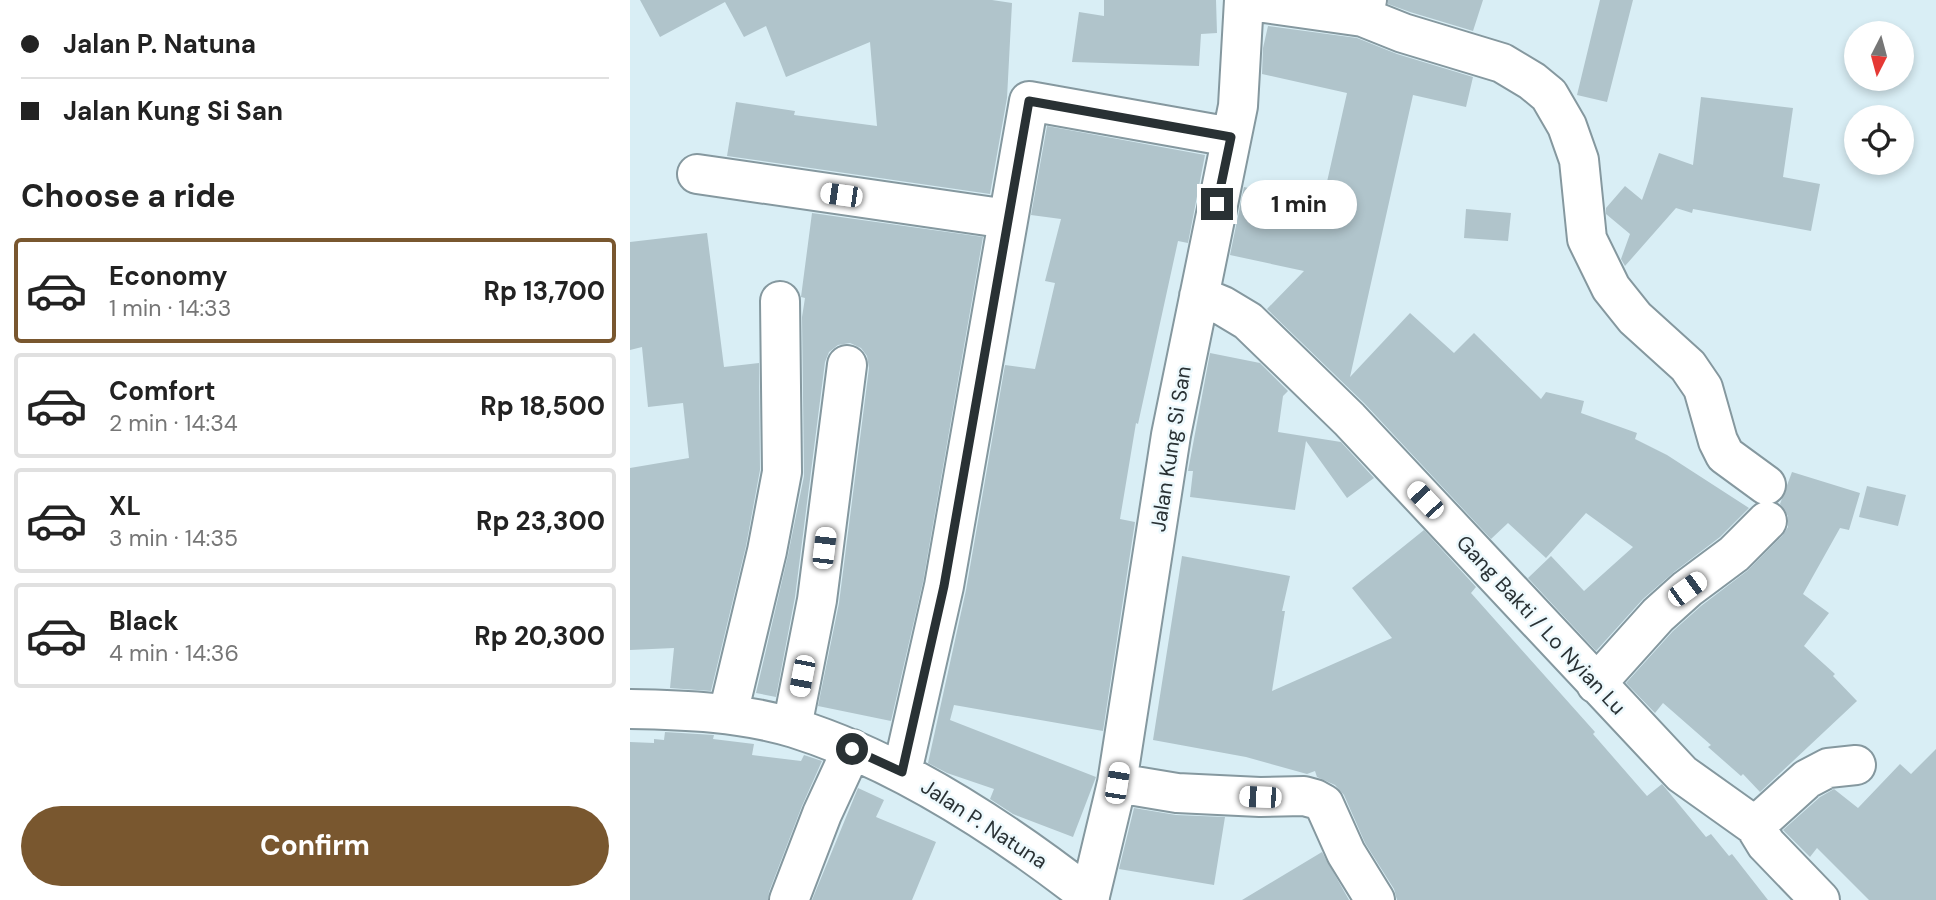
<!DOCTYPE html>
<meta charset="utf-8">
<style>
body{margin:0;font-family:"DM Sans",sans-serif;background:#f2f2f2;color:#222;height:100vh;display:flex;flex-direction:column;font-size:26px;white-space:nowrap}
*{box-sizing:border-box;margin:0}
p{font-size:23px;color:#767676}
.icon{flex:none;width:38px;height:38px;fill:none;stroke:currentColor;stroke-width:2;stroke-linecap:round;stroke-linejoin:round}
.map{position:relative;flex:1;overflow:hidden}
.side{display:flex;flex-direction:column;background:#fff;width:630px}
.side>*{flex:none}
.banner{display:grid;align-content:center;height:154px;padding:0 21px;background:#fff}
.needle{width:46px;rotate:186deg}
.buttons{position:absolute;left:1214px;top:21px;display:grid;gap:14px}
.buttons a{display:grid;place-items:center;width:70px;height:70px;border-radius:50%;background:#fff;box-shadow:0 4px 10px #0003;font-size:35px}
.end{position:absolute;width:32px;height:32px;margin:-16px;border:9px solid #293134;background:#fff;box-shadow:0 0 0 4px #fff}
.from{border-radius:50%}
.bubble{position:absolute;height:49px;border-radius:24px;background:#fff;box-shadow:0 4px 10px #0003;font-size:23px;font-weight:700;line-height:49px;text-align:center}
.car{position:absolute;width:21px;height:42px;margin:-21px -10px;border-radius:9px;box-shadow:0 0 5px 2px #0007;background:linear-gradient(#fff 24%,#345 0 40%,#fff 0 76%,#345 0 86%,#fff 0)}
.banner b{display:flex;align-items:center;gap:24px;height:66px;font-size:26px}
.banner b+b{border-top:2px solid #e0e0e0}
.banner i{width:18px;height:18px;background:#222}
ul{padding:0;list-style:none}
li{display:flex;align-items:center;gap:21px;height:105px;margin:0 14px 10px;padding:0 7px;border:4px solid #e0e0e0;border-radius:7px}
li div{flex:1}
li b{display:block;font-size:26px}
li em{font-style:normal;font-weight:700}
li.active{border-color:#79572f}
li>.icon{width:63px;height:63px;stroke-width:1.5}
h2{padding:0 21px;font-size:32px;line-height:84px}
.cta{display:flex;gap:14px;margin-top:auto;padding:14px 21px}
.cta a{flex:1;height:80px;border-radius:42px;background:#79572f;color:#fff;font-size:28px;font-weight:700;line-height:80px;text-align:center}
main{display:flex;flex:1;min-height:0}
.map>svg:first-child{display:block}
</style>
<main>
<section class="side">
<div class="banner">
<b><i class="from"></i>Jalan P. Natuna</b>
<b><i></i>Jalan Kung Si San</b>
</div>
<h2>Choose a ride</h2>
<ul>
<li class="active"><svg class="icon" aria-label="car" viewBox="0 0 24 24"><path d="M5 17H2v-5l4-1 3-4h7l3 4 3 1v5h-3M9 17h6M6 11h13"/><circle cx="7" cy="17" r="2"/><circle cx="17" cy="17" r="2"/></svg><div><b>Economy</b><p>1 min · 14:33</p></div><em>Rp 13,700</em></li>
<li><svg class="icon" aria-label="car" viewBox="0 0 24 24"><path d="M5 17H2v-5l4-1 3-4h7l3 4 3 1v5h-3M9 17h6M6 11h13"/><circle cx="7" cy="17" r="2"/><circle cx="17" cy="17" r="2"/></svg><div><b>Comfort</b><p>2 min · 14:34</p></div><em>Rp 18,500</em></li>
<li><svg class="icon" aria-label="car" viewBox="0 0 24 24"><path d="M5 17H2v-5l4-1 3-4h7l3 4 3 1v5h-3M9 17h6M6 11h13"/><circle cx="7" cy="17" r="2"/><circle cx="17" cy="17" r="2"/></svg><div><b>XL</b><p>3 min · 14:35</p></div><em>Rp 23,300</em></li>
<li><svg class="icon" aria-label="car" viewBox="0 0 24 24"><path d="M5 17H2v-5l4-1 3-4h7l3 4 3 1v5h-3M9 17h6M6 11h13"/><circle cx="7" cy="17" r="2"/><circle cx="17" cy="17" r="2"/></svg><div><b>Black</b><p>4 min · 14:36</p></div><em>Rp 20,300</em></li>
</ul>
<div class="cta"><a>Confirm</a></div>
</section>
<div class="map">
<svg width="1306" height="900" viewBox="0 0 1306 900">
<rect width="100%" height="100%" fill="#d9eef5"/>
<!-- building -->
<path fill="#b0c4cb" d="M10,0H362L382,3L377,98L360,194L97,156L106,102L165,111L164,115L247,126L240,42L156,77L136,26L114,37L95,2L30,37Z
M474,0H586L587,33L571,34L569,66L442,62L449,12L474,16Z
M758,0H853L843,31L780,12L758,4Z
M970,0H1003L977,102L947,95Z
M638,26L727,38L767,54L843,77L836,107L783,95L720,377L780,313L824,353L844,333L911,399L916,392L954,401L951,413L1007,433L1005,439L1037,455L1119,508L1090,537L1044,572L1013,599L966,651L898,578L921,556L954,591L1003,547L956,513L916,558L878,523L861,539L734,403L637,309L674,271L600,255L614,187L692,204L717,93L632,74L633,48Z
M1071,97L1163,108L1153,177L1190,184L1181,231L1063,209L1062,213L1046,208L995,266L991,259L1000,234L976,214V208L995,186L1012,200L1029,153L1063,165Z
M417,126L575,155L558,243L548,241L508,424L506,423L490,519L505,522L473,731L324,705L320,720L466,777L443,837L383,814L360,799L364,789L317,773L298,763L336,590L375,365L405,369L425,283L415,281L431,219L401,215Z
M836,209L881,213L878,241L834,238Z
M182,213L353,237L293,582L261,721L188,706L209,603L239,368L237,356L231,348L220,343L208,345L199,352L195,362L165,597L146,697L126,693L158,555L174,476L172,317L175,298L171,297Z
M77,233L94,367L129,363L130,470L116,546L81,691L40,688L44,648L0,650V468L59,458L53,403L18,407L12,347L0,350V242Z
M580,353L630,363L658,391L653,396L648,432L711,442L744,478L717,498L676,441L665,510L560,497L563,471H558Z
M1162,472L1230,493L1219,530L1210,528L1173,594L1199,613L1174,646L1205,674L1203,676L1227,701L1130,792L1113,774L1111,776L1078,747L1081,745L1033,703L1025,713L996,683L1043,631L1071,606L1117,571L1152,536L1158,527V516L1150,504Z
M1237,486L1276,495L1268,526L1229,517Z
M794,530L846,587L841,593L965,732L963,734L1017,796L1032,784L1076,837L1081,834L1099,856L1102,854L1138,900H767L764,889L735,843L714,795L705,785L687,777L685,771L677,774L616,757L523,740L552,556L660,576L652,611H655L642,691L762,638L722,588Z
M35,732L84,735L83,739L124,744L122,755L171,761L174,755L192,761L172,806L139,892L138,900H0V742L24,743V739L34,740Z
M1306,749V900H1239L1187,848L1180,857L1153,830L1190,797L1204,789L1228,808L1270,764L1281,774Z
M228,788L254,800L246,817L306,842L282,900H182Z
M504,808L546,815L595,817L584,885L489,869Z
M692,852L719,900H612Z"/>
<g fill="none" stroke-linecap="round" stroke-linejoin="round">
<defs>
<path id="minor" d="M614,0L733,17L737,0
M733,17L773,33L872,63L902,81L919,95L937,126L949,160L957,239L981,288L1005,318L1058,366L1073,388L1088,441L1095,455L1136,485
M67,174L378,219
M569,296L593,306L618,321L719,419L1052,774L1125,826L1136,844L1190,900
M966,684L1028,615L1057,589L1104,554L1137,521
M0,709C55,710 111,712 164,728C270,761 373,829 460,897
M98,714L137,551L152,472L150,301
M162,727L187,600L217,365
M272,772L314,586L399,101L601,137
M487,783L547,793L630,797L674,796L685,799L694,804L716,853L745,900
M1125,826L1177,779L1198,768L1226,765
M159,900L192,814L222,749
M459,900L487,783L541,435L608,106L614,0"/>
</defs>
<!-- minor casing -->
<use href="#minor" stroke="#85989f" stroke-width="42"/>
<!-- minor -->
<use href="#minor" stroke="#fff" stroke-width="38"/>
</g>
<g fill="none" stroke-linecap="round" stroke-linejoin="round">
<!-- route -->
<path stroke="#293134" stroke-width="9" d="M222,749L272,772L314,586L399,101L601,137L587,204"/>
</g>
<g text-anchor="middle" stroke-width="5" stroke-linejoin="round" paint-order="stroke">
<!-- street labels -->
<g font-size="21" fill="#293134" stroke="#edf9fd">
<text transform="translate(541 449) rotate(-81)" y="7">Jalan Kung Si San</text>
<text transform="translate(911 625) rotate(47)" y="7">Gang Bakti / Lo Nyian Lu</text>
<text transform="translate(354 824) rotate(33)" y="7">Jalan P. Natuna</text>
</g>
</g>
</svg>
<div class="buttons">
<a><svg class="needle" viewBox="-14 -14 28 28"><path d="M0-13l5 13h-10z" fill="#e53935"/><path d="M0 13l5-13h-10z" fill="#767676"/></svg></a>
<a><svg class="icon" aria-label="locate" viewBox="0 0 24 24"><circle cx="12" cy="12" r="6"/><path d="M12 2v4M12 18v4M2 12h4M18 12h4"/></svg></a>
</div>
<i class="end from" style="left:222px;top:749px"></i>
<i class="end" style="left:587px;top:204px"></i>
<div class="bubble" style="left:611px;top:180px;width:116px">1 min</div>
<i class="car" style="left:211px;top:195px;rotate:278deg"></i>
<i class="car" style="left:795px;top:500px;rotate:317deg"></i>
<i class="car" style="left:194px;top:548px;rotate:7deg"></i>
<i class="car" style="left:1057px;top:589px;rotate:54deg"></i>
<i class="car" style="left:172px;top:676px;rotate:191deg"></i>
<i class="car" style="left:487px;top:783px;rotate:9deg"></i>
<i class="car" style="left:630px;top:797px;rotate:272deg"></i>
</div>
</main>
